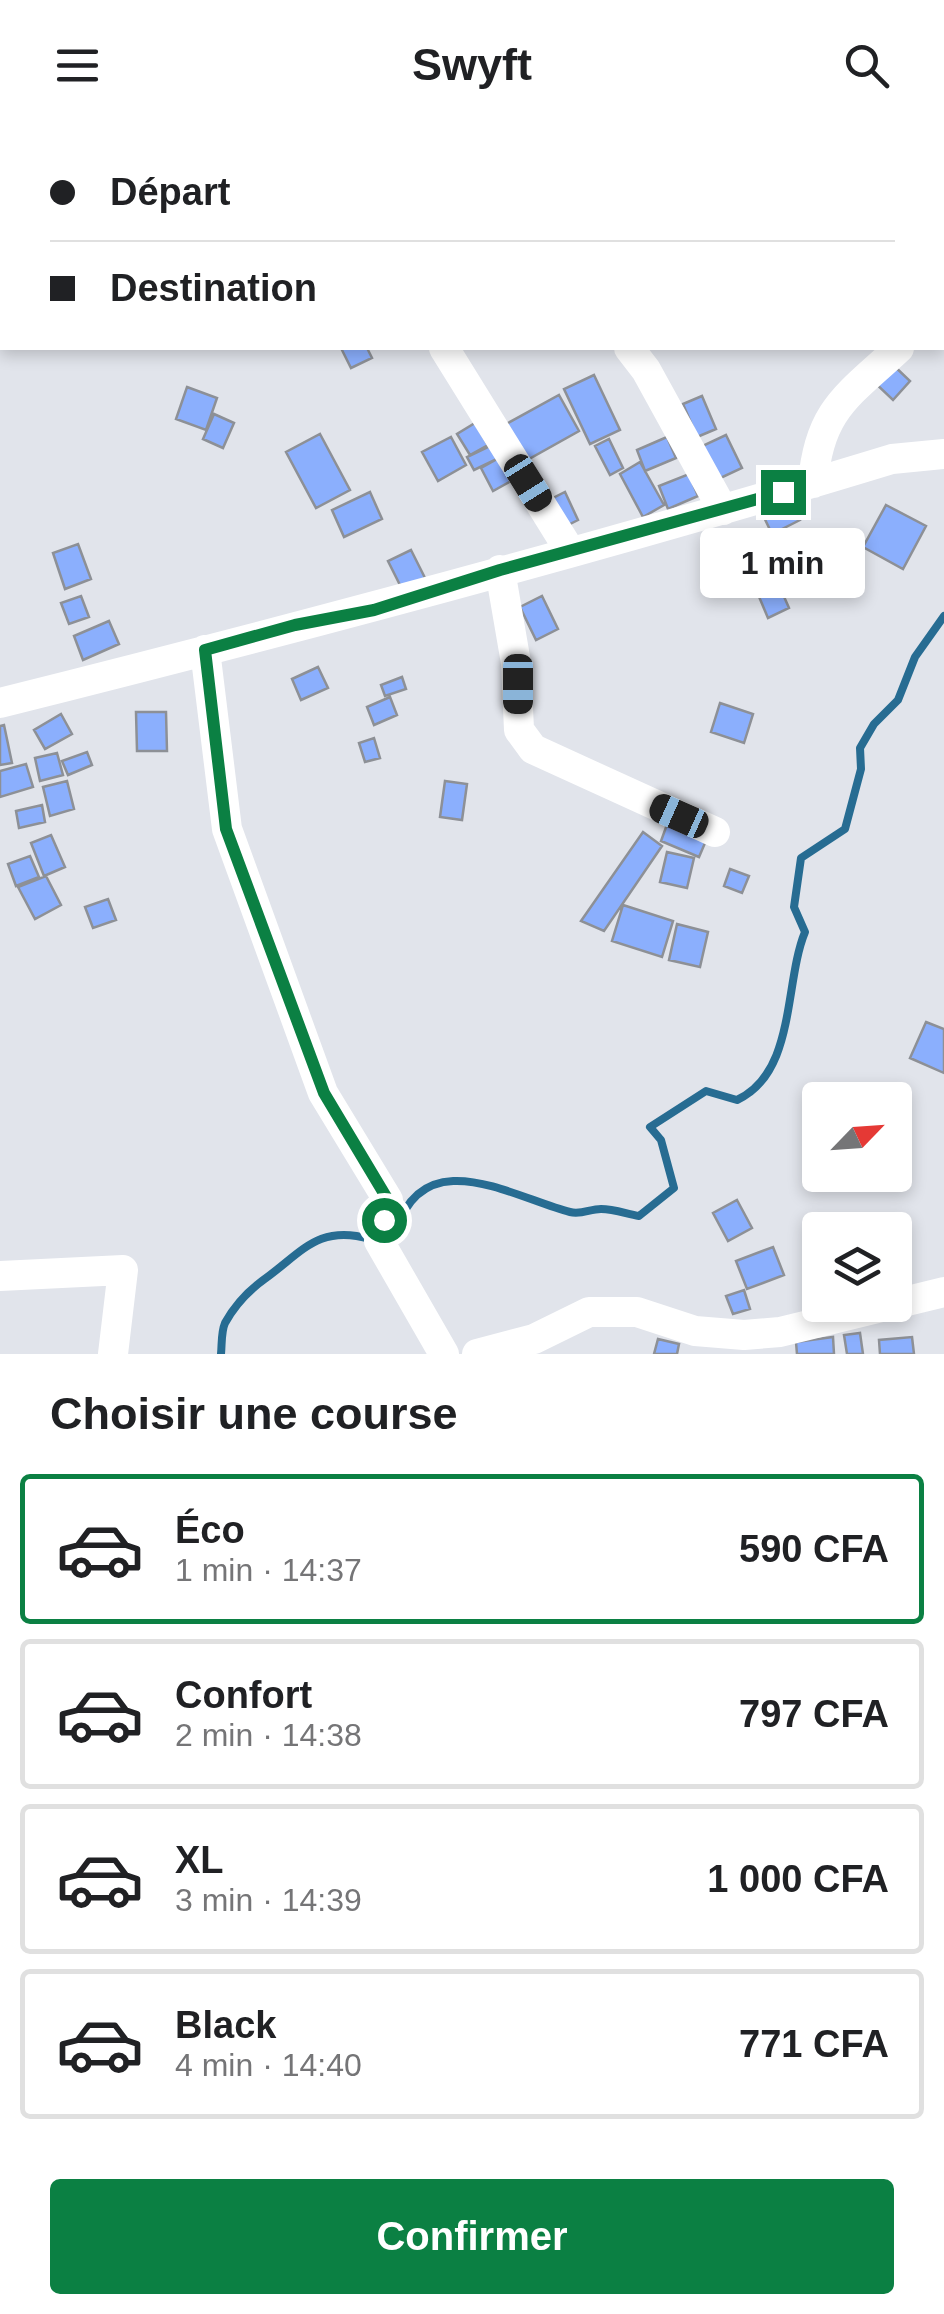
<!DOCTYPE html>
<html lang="fr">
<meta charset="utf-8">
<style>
body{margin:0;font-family:Arial,sans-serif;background:#f2f2f2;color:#202124;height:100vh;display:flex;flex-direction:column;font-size:38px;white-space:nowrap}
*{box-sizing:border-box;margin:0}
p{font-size:32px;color:#757577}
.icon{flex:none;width:55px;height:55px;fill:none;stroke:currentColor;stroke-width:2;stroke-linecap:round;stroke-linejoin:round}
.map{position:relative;height:1224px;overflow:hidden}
.side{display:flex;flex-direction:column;background:#fff;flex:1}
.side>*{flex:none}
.banner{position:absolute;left:0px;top:0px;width:945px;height:220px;box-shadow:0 5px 15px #0003;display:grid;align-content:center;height:220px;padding:0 50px;background:#fff}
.needle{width:65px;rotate:65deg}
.controls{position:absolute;left:802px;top:952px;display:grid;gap:20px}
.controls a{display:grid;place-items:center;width:110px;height:110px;border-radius:10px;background:#fff;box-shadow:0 5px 15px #0003;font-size:50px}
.end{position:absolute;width:45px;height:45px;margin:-22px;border:12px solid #0b8043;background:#fff;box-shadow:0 0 0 5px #fff}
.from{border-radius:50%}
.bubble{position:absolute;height:70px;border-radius:10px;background:#fff;box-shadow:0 5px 15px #0003;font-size:32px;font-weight:800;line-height:70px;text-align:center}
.car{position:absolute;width:30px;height:60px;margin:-30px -15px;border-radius:12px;box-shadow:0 0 8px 2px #0007;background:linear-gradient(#222 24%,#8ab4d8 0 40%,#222 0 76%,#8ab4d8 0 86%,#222 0)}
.banner b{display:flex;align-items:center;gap:35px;height:95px;font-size:38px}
.banner b+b{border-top:2px solid #e0e0e0}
.banner i{width:25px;height:25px;background:#202124}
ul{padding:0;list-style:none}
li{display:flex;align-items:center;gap:30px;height:150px;margin:0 20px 15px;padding:0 30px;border:5px solid #e0e0e0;border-radius:10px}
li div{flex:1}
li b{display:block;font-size:38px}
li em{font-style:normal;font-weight:800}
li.current{border-color:#0b8043}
li>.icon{width:90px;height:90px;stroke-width:1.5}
h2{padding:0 50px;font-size:45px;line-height:120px}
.primary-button{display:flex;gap:20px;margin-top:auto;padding:20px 50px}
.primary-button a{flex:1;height:115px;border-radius:10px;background:#0b8043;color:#fff;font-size:40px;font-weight:800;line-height:115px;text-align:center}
header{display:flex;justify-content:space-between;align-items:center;height:130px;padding:0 50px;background:#fff;font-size:45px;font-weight:800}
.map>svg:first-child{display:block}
</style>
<header><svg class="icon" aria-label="menu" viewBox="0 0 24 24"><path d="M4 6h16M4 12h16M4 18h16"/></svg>Swyft<svg class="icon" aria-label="search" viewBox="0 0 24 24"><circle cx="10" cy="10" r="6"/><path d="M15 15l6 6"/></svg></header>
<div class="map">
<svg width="944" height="1224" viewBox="0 0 944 1224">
<rect width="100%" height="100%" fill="#e1e4eb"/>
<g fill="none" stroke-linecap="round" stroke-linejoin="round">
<!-- stream -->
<path stroke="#276c92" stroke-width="8" d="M396,1101C424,1010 514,1068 570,1082C581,1085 590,1079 601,1079C614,1079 627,1084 639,1086L674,1058L661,1010L650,997L706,961L737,970C796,943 784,853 805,802L794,777L801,728L845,699L861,639L860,618L874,594L898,570L915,527L944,486
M221,1224C222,1214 221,1202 225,1193C236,1173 249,1160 266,1148C302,1122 319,1094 370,1109"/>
</g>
<!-- building -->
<path fill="#8baffd" stroke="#8d9096" stroke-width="2.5" d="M341,218H367L372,228L351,238Z
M890,232L910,251L893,270L873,251Z
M594,245L620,300L590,314L564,259Z
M187,257L217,268L206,300L176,289Z
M559,265L579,301L520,334L499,298Z
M702,266L716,299L697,307L683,274Z
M214,284L234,293L223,318L203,309Z
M475,293L488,315L470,325L457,304Z
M320,304L350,360L316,378L286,322Z
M726,305L742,338L714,351L698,318Z
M451,307L466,335L438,351L422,322Z
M667,307L676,328L645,341L637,320Z
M609,309L623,338L610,345L595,316Z
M492,315L499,328L474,340L467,327Z
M499,328L511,351L493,361L481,338Z
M640,332L664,375L643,387L620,344Z
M689,344L698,366L668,379L659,356Z
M370,362L382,389L344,407L332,380Z
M565,362L578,390L560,399L547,371Z
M790,367L800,390L772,404L761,381Z
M886,375L926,396L903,439L863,417Z
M78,414L91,449L65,459L53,423Z
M411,420L425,448L402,459L388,431Z
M778,453L789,478L768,488L757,462Z
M81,466L89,487L69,494L61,473Z
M542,466L558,499L536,510L520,477Z
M109,491L119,514L83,530L74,506Z
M318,537L328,558L301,570L292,549Z
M402,547L406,559L385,566L381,555Z
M390,567L397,585L374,595L367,577Z
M720,573L753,584L744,613L711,602Z
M136,582H166L167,621H137Z
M61,584L72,604L45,619L34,600Z
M4,595L12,633L0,635V596Z
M374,608L380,628L365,632L359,613Z
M87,622L92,635L68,645L62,631Z
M57,623L63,645L40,651L35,628Z
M26,634L33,657L0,667V641Z
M67,651L74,679L50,686L43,657Z
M445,651L467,654L462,690L440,687Z
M42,675L45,692L19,698L16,681Z
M669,689L708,706L699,727L661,711Z
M643,702L662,716L604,801L581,791Z
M51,705L65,737L44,746L31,713Z
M667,722L694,728L687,758L660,752Z
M30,726L39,747L16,756L8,734Z
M730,739L749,746L742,763L724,756Z
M46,746L61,775L35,789L18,757Z
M108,769L116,790L93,798L85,777Z
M623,775L673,791L662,827L612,811Z
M677,794L708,802L700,837L669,830Z
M926,892L944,899V943L910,928Z
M737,1070L752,1098L728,1111L713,1083Z
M773,1117L784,1145L747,1159L736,1131Z
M744,1160L750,1179L733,1184L726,1166Z
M860,1203L863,1224H847L844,1205Z
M833,1207L834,1224H797L796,1212Z
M912,1207L914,1224H880L879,1210Z
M658,1209L679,1214L677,1224H654Z"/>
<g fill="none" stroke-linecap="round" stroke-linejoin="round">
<!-- minor -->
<path stroke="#fff" stroke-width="30" d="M466,0L467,2
M727,0L728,2
M942,175L944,174
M444,218L570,421
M629,218L646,240L723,380
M813,353C819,279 849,265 899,218
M500,440L516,533L519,600L533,619L715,702
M205,520L227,699L323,963L388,1070L379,1111L444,1224
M0,573C299,498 597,419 892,329L944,324
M0,1146L123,1140L113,1224
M895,1174L944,1162
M477,1224L534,1209L589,1182H637L695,1201L744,1205L780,1202L890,1175"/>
</g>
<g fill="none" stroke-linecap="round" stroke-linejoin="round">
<!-- route -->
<path stroke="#0b8043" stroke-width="12" d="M384,1090L388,1070L324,963L226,699L205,520L295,495L374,480L500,440L783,362"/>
</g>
</svg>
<div class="controls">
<a><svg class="needle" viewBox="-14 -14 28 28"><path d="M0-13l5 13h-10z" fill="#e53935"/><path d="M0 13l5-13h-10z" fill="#757577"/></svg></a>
<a><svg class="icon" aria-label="layers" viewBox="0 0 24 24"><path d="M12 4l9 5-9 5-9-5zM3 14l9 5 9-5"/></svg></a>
</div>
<i class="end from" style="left:384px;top:1090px"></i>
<i class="end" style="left:783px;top:362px"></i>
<div class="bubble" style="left:700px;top:398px;width:165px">1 min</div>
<i class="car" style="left:528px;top:353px;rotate:148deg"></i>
<i class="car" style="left:518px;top:554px;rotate:180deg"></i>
<i class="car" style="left:679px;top:686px;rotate:294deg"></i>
<div class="banner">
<b><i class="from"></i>Départ</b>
<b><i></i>Destination</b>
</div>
</div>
<section class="side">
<h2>Choisir une course</h2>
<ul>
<li class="current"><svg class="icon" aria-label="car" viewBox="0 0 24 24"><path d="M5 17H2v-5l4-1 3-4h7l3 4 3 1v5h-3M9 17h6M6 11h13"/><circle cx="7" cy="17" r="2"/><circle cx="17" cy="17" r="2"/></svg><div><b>Éco</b><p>1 min · 14:37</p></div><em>590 CFA</em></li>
<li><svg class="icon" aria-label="car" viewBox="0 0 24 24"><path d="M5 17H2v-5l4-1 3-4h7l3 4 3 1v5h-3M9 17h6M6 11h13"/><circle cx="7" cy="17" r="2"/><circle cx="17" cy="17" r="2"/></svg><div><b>Confort</b><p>2 min · 14:38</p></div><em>797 CFA</em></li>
<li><svg class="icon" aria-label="car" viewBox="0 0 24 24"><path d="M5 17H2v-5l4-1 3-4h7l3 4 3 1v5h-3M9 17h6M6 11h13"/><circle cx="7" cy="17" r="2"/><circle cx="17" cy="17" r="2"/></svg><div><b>XL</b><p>3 min · 14:39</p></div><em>1 000 CFA</em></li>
<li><svg class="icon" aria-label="car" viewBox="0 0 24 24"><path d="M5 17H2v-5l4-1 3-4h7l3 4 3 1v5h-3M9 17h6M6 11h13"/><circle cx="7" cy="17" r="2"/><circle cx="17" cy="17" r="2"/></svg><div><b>Black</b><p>4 min · 14:40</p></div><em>771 CFA</em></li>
</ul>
<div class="primary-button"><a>Confirmer</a></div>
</section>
